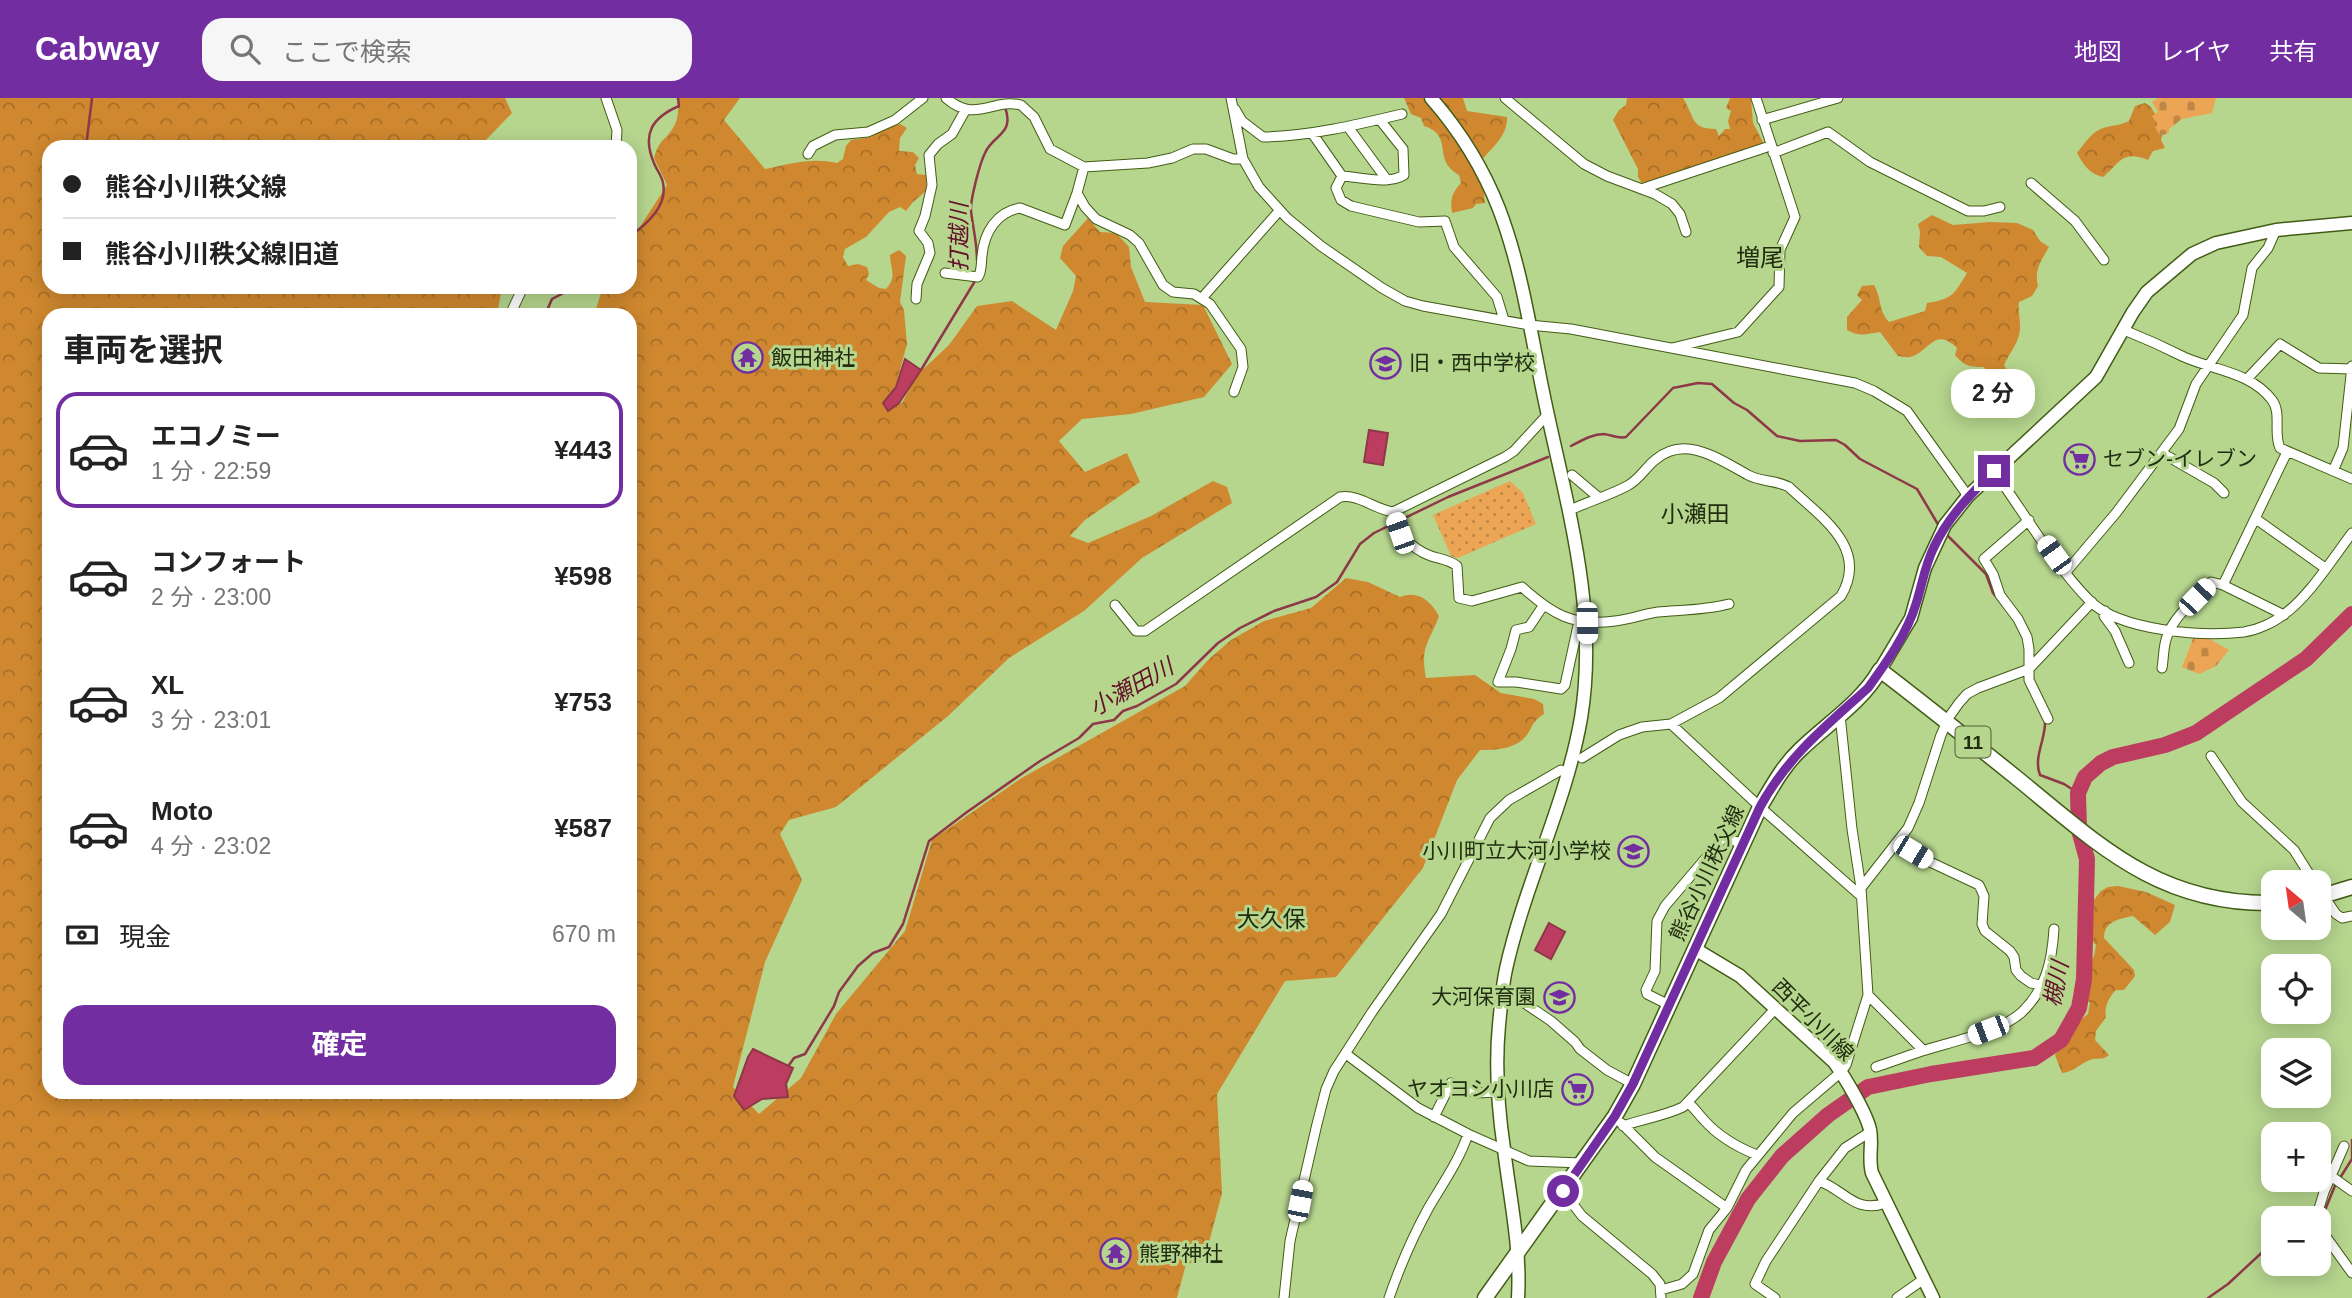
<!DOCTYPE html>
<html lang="ja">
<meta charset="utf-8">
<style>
body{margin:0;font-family:Arial,"Noto Sans JP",sans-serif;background:#f6f6f6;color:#222;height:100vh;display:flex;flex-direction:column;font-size:26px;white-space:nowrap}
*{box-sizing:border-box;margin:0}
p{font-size:23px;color:#767676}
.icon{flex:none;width:38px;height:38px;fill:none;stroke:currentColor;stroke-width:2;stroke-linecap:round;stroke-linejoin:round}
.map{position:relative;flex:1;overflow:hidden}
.details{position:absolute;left:42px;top:210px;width:595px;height:791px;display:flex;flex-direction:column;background:#fff;border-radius:21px;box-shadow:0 4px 18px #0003}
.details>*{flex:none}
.guide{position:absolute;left:42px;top:42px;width:595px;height:154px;border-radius:21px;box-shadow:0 4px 18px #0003;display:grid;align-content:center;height:154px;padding:0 21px;background:#fff}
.needle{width:46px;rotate:331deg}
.controls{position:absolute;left:2261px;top:772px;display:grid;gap:14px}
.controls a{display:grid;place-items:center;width:70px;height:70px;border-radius:14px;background:#fff;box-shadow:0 4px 18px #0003;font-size:35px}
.end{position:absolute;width:32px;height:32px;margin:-16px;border:9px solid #722da1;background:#fff;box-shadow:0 0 0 4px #fff}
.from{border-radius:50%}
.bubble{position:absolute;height:49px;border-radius:21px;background:#fff;box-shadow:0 4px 18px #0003;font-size:23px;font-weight:700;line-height:49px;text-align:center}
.car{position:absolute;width:21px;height:42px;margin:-21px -10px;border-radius:9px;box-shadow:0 0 5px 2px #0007;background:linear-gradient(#fff 24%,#345 0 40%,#fff 0 76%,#345 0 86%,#fff 0)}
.guide b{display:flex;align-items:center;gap:24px;height:66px;font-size:26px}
.guide b+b{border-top:2px solid #e0e0e0}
.guide i{width:18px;height:18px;background:#222}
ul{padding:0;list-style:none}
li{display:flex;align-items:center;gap:21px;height:116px;margin:0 14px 10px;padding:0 7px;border:4px solid transparent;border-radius:21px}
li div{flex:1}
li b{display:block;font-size:26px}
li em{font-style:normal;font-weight:700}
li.current{border-color:#722da1}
li>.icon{width:63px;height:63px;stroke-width:1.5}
h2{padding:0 21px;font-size:32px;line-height:84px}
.pay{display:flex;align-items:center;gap:18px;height:77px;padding:0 21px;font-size:26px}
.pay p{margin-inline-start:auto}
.action{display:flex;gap:14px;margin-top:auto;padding:14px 21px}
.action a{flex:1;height:80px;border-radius:21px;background:#722da1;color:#fff;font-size:28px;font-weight:700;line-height:80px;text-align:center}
header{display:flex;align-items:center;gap:42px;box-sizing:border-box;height:98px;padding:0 35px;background:#722da1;color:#fff}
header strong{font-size:33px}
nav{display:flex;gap:38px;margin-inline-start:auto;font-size:24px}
.search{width:490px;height:63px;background:#f6f6f6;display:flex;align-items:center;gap:18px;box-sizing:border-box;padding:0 24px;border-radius:21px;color:#767676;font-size:26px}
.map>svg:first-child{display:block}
</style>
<header>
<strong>Cabway</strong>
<div class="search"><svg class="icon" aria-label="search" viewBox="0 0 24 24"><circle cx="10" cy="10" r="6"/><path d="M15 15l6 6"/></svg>ここで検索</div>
<nav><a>地図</a><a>レイヤ</a><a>共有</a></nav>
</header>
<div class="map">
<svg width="2352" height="1200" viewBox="0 0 2352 1200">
<defs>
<pattern id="forest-crowns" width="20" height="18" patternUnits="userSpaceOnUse" patternTransform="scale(1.75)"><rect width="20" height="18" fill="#cf882f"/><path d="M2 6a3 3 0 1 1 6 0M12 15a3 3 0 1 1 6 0" fill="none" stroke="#a86f27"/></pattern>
<pattern id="cemetery-stones" width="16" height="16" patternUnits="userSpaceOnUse" patternTransform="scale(1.75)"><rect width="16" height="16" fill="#eba555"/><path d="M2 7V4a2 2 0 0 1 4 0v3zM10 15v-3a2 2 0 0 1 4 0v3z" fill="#be8745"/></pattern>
<pattern id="park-dots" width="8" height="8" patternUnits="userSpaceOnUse" patternTransform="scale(1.75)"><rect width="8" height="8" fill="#eba555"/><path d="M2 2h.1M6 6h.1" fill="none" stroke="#be8745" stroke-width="1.8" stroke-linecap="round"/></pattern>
</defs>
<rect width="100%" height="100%" fill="#b6d68e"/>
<!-- forest -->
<path fill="url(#forest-crowns)" d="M0,0H505L512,15L485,43L482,49H49V189H502L497,217H49V994H630V217H594L603,189H630V144L667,87L654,60C660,40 664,44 673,30C679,21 678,10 679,0H740L724,22L765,71C790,66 811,59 837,65L843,61L846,48L851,42L871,39L884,31L900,26L907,30L900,40L899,53L913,54L919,60L915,67L917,76L926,77V93L913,104L906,113L900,109L889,114L866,139L845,151L843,159L848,168L858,166L867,169L869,176L866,182L879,190L886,191C897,179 891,172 890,157L899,152L906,158L900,204L904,212L907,246L896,287L888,298L891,308L902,305L917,277L949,247L977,208L1012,203L1056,232L1073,193L1076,178L1060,160L1063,148L1088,120L1100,134L1116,135L1129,149L1131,169L1145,204L1203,207L1232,266L1204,299L1131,316L1082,321L1059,343L1085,374L1127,355L1140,384L1085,422L1070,438L1088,445L1151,418L1213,383L1227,389L1232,405L1142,460L1084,513L1009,560L948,618L836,709L789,722L780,736L802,782L765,864L733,989L759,1016L801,980L836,916L905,833L932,742L1020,681L1185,588L1208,562L1231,542L1264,523L1311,510L1346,480L1368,484L1400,499C1419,492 1430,503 1439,518C1429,546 1420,547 1426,580L1475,577L1501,595L1534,601L1543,606L1544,616C1536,621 1534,624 1530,632C1520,651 1499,652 1480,652L1457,682L1423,770L1336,879L1285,883L1217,996L1222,1095L1206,1156L1201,1163L1186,1166L1177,1200H0Z
M1404,0H1463L1467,13L1507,19C1508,42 1484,54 1475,72L1483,88L1485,105L1476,106L1473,110L1452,115C1450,101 1452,95 1461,85L1459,77C1431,61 1455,38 1424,28L1421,20L1411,16Z
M1627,0H1683C1695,19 1690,31 1716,31L1719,38L1725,31H1730L1728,23L1731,13L1726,10L1730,0H1751L1753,25L1763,44L1761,49L1642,86L1638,79V71L1613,22L1619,12L1626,7Z
M2145,5L2151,9L2164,31L2161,42L2165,50L2153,53L2148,62C2122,51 2119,66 2103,79C2089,76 2083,66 2077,55C2086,44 2092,32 2107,29C2116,27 2121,27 2129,23L2135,8Z
M1932,117L1953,127L1990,124L2017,125L2033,132L2040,143L2049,149C2041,163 2034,172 2038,188L2032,198L2019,204C2018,213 2020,219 2020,228C2021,242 2010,254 2004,267L2008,274L2007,282L1989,276L1984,269C1970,269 1964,268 1955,257L1957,250C1934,228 1930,254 1910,259C1906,260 1902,258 1898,258L1880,234C1867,236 1859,239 1847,232V219L1862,202L1857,197L1862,188L1874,187C1882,201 1878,212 1889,224L1925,213L1927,205C1953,201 1954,196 1967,175L1941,159L1927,158L1919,149L1920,134L1918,126Z
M2118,788L2146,794L2175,807L2170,824L2155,837L2133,818C2119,821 2104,823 2104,840L2134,872L2135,878L2124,892H2116C2109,899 2104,909 2106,919L2096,933L2095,942L2109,957C2103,962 2101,960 2093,961C2081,964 2075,974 2062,975L2055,957C2067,943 2073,926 2088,916L2090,905L2084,899L2088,890L2091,876L2090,866L2094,858L2096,847L2088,839V809L2101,793L2108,789Z"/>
<!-- cemetery -->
<path fill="url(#cemetery-stones)" d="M2158,0H2216L2212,15L2182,21L2169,31V35L2160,38L2155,29L2158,27L2152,18L2158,14L2152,4Z
M2194,538L2206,539L2229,552L2216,568L2199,576L2182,569Z"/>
<!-- park -->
<path fill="url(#park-dots)" d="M1510,383L1523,395L1536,426L1458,460L1451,458L1433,417Z"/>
<!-- water -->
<path fill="#bd3d60" stroke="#8e3848" stroke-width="2" d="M905,261L921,272L899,305L888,313L883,305L896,289Z
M1369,332L1388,335L1383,367L1364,364Z
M1549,825L1565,834L1551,861L1535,852Z
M753,951L793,970L786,986L788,999L762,1001L744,1012L734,998L748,959Z"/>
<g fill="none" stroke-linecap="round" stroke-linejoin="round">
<!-- stream -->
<path stroke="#8e3848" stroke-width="2.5" d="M86,49L92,0
M630,138C646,127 668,108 663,85C662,78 656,71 654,65C642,37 651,20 679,8L678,0
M977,162C977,145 973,130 971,113C970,102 980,65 985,55C993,36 1015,37 1005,9
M545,217L552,201L575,189
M921,272L975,183
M1571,348C1581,343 1592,336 1604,336C1612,337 1618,341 1626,339L1673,290L1698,285L1712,286L1734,305L1747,312L1777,338L1800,343L1836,342L1845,347L1860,361L1917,391L1939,428
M1946,436L1986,476L1993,495L2002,506
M2045,623C2046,641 2033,659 2040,677L2064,686L2078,695
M789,967L794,960L805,956L834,908L839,894L858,868L873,855L889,849L903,826L929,743L967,714L1040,663L1079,640L1093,626L1114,622L1123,613L1137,608L1176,586L1218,545L1240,530L1274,513L1316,499L1337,484L1360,446L1374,435L1448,399L1548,359
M2340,1080L2352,1061V1042
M2319,1127L2336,1085
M2208,1200L2228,1186L2270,1147H2273"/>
<!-- river -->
<path stroke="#bd3d60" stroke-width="16" d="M1701,1200L1714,1164L1748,1101L1782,1058L1828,1017L1868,989L1931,976L2034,960L2061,942L2079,910L2084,881L2087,761L2079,732L2078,695L2085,679L2101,665L2113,659L2165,647L2196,635L2306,561L2352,516"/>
<defs>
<path id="street" d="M606,0L617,32L616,49
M946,0C976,26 992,0 1021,7L1034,19L1050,51L1084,69L1148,65L1172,60L1193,51H1206L1233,61H1243
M1231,0L1243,61L1259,89L1287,120L1321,148L1382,190L1405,203L1423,208L1529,227L1571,231L1855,285L1874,293L1907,313L1968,398
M1505,0L1584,66L1607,78L1655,96L1672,106L1680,116L1686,134
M1235,11L1242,23L1263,39C1310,38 1356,27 1402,16
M1762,22L1838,0
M1348,29L1387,82
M1312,35L1342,78L1336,90L1341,102L1351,108L1419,124L1445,123L1454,149L1497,199L1504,222
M1773,55L1828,34L1870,64L1968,113H1984L2000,109
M808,56L813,48L835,37L868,34L895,22L923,0
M1084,69L1077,95L1085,109L1096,121L1130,137L1139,145L1163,187L1173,194L1194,196L1210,206L1241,251L1243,269L1234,294
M1342,78C1359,79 1389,87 1404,77L1403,51L1380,22
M2031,85L2075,123L2104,162
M1641,91L1770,48
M945,175L978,179C982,173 981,166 982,158C984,134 997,114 1020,110L1065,127L1077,95
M1202,200L1280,112
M916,201L917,186L930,155L928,145L919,133L925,118L932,87L929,57L938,46L952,36L966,11
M510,217L523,189
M2124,232C2144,240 2164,249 2184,259C2213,272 2251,274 2272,302C2282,315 2273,335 2280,350L2352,381
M1672,250L1738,234L1779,189L1780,152L1795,119L1756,0
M2247,281L2280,246L2319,270L2352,271
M2162,355L2214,385L2224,395
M1994,373C2024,415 2055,468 2090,503C2120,533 2203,539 2244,534C2257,532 2273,525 2283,517C2308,500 2333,460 2352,435
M2333,373L2343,350L2352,268
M1572,377L1598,399
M1568,413C1587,404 1608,398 1627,388C1639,382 1645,370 1655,362C1685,336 1719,361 1748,377C1761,384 1776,382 1789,389C1819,418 1870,449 1841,498L1719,600L1671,626L1642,629L1619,637L1582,660
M1393,414L1505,359L1514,353L1548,316
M2256,421L2325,470
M2029,422L1984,461L1993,476L2000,497L2018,521L2027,539L2029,551V582L2048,621
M2066,474L2116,415L2179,331L2196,286L2243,217L2252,170L2268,150L2276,132
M2223,487L2287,354
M1115,507L1136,533H1145L1340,399C1359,396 1374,411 1393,414C1400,436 1409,450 1431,458C1440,461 1450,462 1457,468L1459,500L1472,503L1522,489C1552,516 1573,529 1615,523C1630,521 1644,516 1658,514C1682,512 1706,512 1729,506
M1543,508L1529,529L1516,532L1511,551L1498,584H1516L1561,591L1565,587L1579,523
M2105,513L2104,518L2115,533L2129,565
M2162,570C2164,559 2163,546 2168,536C2176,516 2197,500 2211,484L2223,487L2284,517
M1671,626L1760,709L1861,798
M2211,658L2242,704L2294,752L2314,784
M1898,745L1928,763L1979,787L1984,798L1982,826L1985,833L2010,853L2014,859L2016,872L2021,878L2031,885L2040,887
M1861,790L1908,730L1919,705L1941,637L1949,619L1959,605L1967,596L1978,590L2029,571L2092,504
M2319,791L2336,816L2342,820L2352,818
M1868,897L1923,952
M1502,900L1511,896L1551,923L1575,944L1580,951L1607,972L1633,986
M1669,907L1647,896L1646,892L1655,873L1657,823L1665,808L1722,741L1726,740L1743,746
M1346,956L1418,1010L1468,1036L1529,1063L1582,1065
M1876,969C1891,964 1907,958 1922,953C1950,944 2001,934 2022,914C2046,891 2052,863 2054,831
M1688,1005C1695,1010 1698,1016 1704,1022C1718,1038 1737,1049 1757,1057
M1434,1019L1451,985L1476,995L1498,994
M1621,1025L1655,1059L1727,1110
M1623,1028C1643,1021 1664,1018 1683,1009L1776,910
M2331,1078L2352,1093
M1819,1083L1845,1050L1870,1034
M1563,1093L1582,1118L1652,1176L1660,1186L1661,1200
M2316,1120L2324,1094L2344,1048
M2319,1129L2352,1175
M1661,1192L1682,1186L1693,1176L1709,1132L1727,1110L1746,1072L1793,1015L1841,974L1846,967L1868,897L1861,790L1852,731L1840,617
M1284,1200L1290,1143L1317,1026L1326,991L1334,973L1372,914L1441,816L1490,720L1509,702L1561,672
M1389,1200C1400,1168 1413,1138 1429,1109C1443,1085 1459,1063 1468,1036
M1775,1200L1755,1186L1766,1163L1819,1083C1845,1092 1854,1116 1886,1105
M1897,1200L1924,1181"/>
<path id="secondary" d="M1431,0C1460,33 1483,70 1499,111C1522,171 1531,237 1544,299C1566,405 1599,511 1581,620C1566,706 1525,785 1506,871C1502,889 1501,908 1499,927C1495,968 1498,1010 1504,1051C1510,1101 1521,1150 1518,1200
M1880,572L1911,520L1925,470L1945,427L1968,398L2096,279L2133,214L2147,194L2192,156L2216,145L2276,132L2352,125
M1695,851L1740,878L1834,964C1844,978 1867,1016 1870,1032C1873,1046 1868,1060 1872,1075L1933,1200"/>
<path id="primary" d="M2319,799L2352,789
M1485,1200L1615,1018L1633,986L1760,709C1772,689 1783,668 1800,652C1827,626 1862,604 1880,572C1927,608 1972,644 2018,681C2100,748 2160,807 2273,805"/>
</defs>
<!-- street casing -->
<use href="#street" stroke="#425c15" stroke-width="11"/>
<!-- secondary casing -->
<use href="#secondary" stroke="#425c15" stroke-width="15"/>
<!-- primary casing -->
<use href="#primary" stroke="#425c15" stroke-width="17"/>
<!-- street -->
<use href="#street" stroke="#fff" stroke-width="9"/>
<!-- secondary -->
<use href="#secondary" stroke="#fff" stroke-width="12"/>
<!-- primary -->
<use href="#primary" stroke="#fff" stroke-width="14"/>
</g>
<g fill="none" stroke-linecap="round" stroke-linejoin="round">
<!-- route -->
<path stroke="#722da1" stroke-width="9" d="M1563,1093L1615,1018L1633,986L1760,709C1788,658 1825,629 1868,590C1886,565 1907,536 1916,506C1922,487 1925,467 1934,449C1948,419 1971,396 1994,373"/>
</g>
<!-- icons -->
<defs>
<symbol id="temple-ring" viewBox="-11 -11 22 22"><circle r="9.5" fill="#b6d68e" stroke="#722da1" stroke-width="1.5"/><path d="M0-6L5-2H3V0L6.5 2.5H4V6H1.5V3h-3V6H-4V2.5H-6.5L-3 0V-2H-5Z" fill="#722da1"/></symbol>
<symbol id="school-ring" viewBox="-11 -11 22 22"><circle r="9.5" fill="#b6d68e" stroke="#722da1" stroke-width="1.5"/><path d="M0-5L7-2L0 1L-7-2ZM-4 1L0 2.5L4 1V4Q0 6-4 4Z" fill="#722da1"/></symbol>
<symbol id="supermarket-ring" viewBox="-11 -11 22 22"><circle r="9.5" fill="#b6d68e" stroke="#722da1" stroke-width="1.5"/><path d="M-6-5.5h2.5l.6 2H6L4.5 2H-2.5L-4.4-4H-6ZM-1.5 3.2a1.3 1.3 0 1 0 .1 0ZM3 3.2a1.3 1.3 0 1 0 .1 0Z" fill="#722da1"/></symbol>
</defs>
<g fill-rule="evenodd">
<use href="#temple-ring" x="730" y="242" width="35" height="35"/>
<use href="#school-ring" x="1368" y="248" width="35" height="35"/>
<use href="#supermarket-ring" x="2062" y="344" width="35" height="35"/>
<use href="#school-ring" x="1616" y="736" width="35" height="35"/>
<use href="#school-ring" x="1542" y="882" width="35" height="35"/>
<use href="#supermarket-ring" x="1560" y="974" width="35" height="35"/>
<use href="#temple-ring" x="1098" y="1138" width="35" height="35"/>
</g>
<g text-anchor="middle" stroke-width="6" stroke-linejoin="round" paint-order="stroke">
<!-- shield labels -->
<rect fill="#b6d68e" stroke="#4e5f36" stroke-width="2" x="1955.5" y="628.5" width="35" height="31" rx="5"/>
<g font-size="19" font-weight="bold" fill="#212c10">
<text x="1973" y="651">11</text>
</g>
<!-- poi labels -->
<g font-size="21" fill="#212c10" stroke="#b6d68e" text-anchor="start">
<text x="771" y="267">飯田神社</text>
<text x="1409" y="272">旧・西中学校</text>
<text x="2103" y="368">セブン-イレブン</text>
<text x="1611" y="760" text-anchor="end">小川町立大河小学校</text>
<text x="1536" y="906" text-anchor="end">大河保育園</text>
<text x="1554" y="998" text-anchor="end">ヤオヨシ小川店</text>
<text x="1139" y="1163">熊野神社</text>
</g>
<!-- street labels -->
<g font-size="21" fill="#212c10" stroke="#b6d68e">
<text transform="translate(1707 775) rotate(-65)" y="7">熊谷小川秩父線</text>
<text transform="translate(1813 922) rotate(45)" y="7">西平小川線</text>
</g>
<!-- water labels -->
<g font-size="23" font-style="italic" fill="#630f2a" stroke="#b6d68e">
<text transform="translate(959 139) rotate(-90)" y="8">打越川</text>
<text transform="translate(1131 589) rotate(-29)" y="8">小瀬田川</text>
<text transform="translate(2056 886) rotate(-79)" y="8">槻川</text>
</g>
<!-- neighbourhood labels -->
<g font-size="23" fill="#212c10" stroke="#b6d68e">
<text x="1695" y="424">小瀬田</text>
<text x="1271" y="829">大久保</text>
</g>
<!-- quarter labels -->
<g font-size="24" fill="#212c10" stroke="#b6d68e">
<text x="1760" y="168">増尾</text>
</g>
</g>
</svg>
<div class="controls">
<a><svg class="needle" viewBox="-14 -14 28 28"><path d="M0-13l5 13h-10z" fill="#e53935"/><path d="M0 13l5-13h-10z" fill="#767676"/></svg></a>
<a><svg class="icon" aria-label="locate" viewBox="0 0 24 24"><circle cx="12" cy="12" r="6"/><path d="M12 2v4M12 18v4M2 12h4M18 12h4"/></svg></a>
<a><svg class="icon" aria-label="layers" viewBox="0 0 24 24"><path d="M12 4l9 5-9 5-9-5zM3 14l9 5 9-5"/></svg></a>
<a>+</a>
<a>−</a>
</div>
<i class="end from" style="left:1563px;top:1093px"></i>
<i class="end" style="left:1994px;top:373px"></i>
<div class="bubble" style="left:1951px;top:271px;width:84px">2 分</div>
<i class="car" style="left:1400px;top:435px;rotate:341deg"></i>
<i class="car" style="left:2054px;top:457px;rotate:324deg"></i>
<i class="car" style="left:2197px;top:499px;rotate:44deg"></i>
<i class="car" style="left:1587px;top:525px;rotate:179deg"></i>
<i class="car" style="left:1913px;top:754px;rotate:121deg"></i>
<i class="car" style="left:1988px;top:932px;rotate:249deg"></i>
<i class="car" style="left:1300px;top:1103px;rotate:11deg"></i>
<div class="guide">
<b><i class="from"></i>熊谷小川秩父線</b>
<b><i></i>熊谷小川秩父線旧道</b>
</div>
<section class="details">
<h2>車両を選択</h2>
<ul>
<li class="current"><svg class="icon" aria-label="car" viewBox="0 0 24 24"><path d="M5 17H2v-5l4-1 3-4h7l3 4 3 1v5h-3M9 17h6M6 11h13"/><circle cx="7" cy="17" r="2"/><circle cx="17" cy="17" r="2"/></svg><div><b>エコノミー</b><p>1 分 · 22:59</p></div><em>¥443</em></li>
<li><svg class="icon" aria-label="car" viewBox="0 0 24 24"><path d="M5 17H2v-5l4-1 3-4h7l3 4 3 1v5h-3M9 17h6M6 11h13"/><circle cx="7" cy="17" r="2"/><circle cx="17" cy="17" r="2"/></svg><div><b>コンフォート</b><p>2 分 · 23:00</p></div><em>¥598</em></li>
<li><svg class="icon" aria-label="car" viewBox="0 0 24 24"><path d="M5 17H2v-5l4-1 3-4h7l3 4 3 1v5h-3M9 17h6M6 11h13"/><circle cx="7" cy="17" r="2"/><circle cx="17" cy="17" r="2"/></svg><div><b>XL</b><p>3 分 · 23:01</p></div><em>¥753</em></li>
<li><svg class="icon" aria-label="car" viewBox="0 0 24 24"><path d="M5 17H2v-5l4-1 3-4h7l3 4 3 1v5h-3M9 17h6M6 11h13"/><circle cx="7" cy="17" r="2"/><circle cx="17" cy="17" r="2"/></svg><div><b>Moto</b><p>4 分 · 23:02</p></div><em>¥587</em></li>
</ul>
<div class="pay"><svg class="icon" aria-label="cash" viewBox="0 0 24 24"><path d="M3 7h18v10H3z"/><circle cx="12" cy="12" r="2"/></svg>現金<p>670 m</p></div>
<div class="action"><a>確定</a></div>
</section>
</div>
